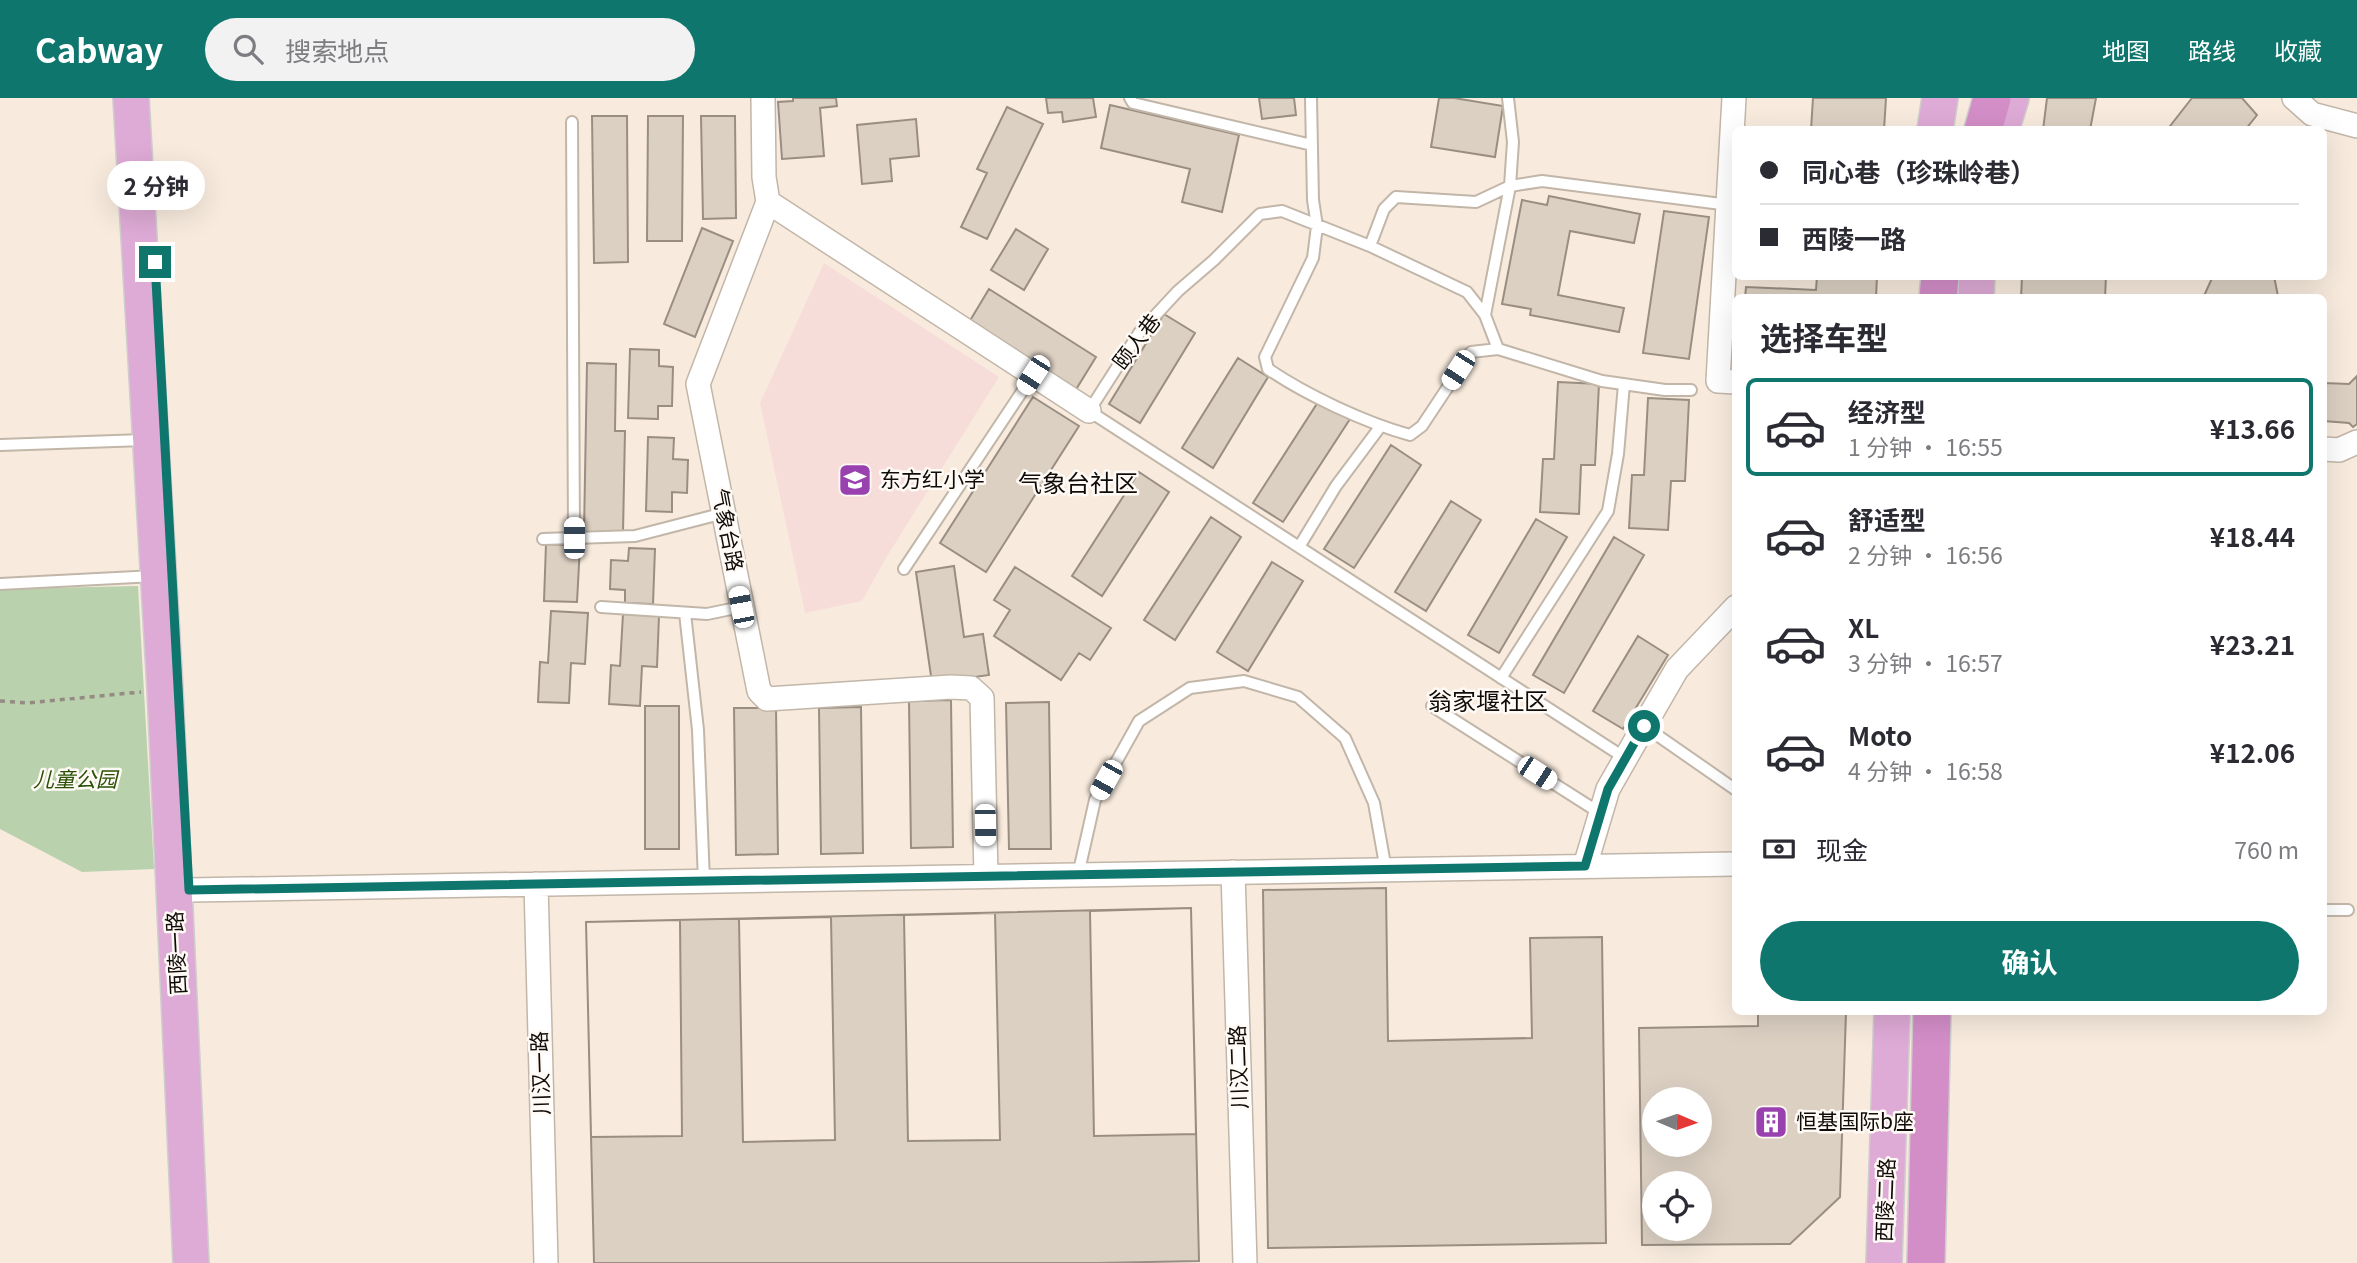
<!DOCTYPE html>
<html lang="zh">
<meta charset="utf-8">
<style>
body{margin:0;font-family:Georgia,"Noto Sans SC",serif;background:#f2f2f3;color:#2b2b33;height:100vh;display:flex;flex-direction:column;font-size:26px;white-space:nowrap}
*{box-sizing:border-box;margin:0}
p{font-size:23px;color:#7c7c81}
.icon{flex:none;width:38px;height:38px;fill:none;stroke:currentColor;stroke-width:2;stroke-linecap:round;stroke-linejoin:round}
.map{position:relative;flex:1;overflow:hidden}
.sheet{position:absolute;left:1732px;top:196px;width:595px;height:721px;display:flex;flex-direction:column;background:#fff;border-radius:10px;box-shadow:0 7px 28px #0002}
.sheet>*{flex:none}
.top-card{position:absolute;left:1732px;top:28px;width:595px;height:154px;border-radius:10px;box-shadow:0 7px 28px #0002;display:grid;align-content:center;height:154px;padding:0 28px;background:#fff}
.needle{width:46px;rotate:92deg}
.controls{position:absolute;left:1642px;top:989px;display:grid;gap:14px}
.controls a{display:grid;place-items:center;width:70px;height:70px;border-radius:50%;background:#fff;box-shadow:0 7px 28px #0002;font-size:35px}
.end{position:absolute;width:32px;height:32px;margin:-16px;border:9px solid #0f766e;background:#fff;box-shadow:0 0 0 4px #fff}
.from{border-radius:50%}
.bubble{position:absolute;height:49px;border-radius:24px;background:#fff;box-shadow:0 7px 28px #0002;font-size:23px;font-weight:700;line-height:49px;text-align:center}
.car{position:absolute;width:21px;height:42px;margin:-21px -10px;border-radius:9px;box-shadow:0 0 5px 2px #0007;background:linear-gradient(#fff 24%,#345 0 40%,#fff 0 76%,#345 0 86%,#fff 0)}
.top-card b{display:flex;align-items:center;gap:24px;height:66px;font-size:26px}
.top-card b+b{border-top:2px solid #e1e1e2}
.top-card i{width:18px;height:18px;background:#2b2b33}
ul{padding:0;list-style:none}
li{display:flex;align-items:center;gap:21px;height:98px;margin:0 14px 10px;padding:0 14px;border:4px solid transparent;border-radius:10px}
li div{flex:1}
li b{display:block;font-size:26px}
li em{font-style:normal;font-weight:700}
li.current{border-color:#0f766e}
li>.icon{width:63px;height:63px;stroke-width:1.5}
h2{padding:0 28px;font-size:32px;line-height:84px}
.pay{display:flex;align-items:center;gap:18px;height:77px;padding:0 28px;font-size:26px}
.pay p{margin-inline-start:auto}
.cta{display:flex;gap:14px;margin-top:auto;padding:14px 28px}
.cta a{flex:1;height:80px;border-radius:42px;background:#0f766e;color:#fff;font-size:28px;font-weight:700;line-height:80px;text-align:center}
header{display:flex;align-items:center;gap:42px;box-sizing:border-box;height:98px;padding:0 35px;background:#0f766e;color:#fff}
header strong{font-size:33px}
nav{display:flex;gap:38px;margin-inline-start:auto;font-size:24px}
.search{width:490px;height:63px;background:#f2f2f3;display:flex;align-items:center;gap:18px;box-sizing:border-box;padding:0 24px;border-radius:38px;color:#7c7c81;font-size:26px}
.map>svg:first-child{display:block}
</style>
<header>
<strong>Cabway</strong>
<div class="search"><svg class="icon" aria-label="search" viewBox="0 0 24 24"><circle cx="10" cy="10" r="6"/><path d="M15 15l6 6"/></svg>搜索地点</div>
<nav><a>地图</a><a>路线</a><a>收藏</a></nav>
</header>
<div class="map">
<svg width="2357" height="1165" viewBox="0 0 2357 1165">
<rect width="100%" height="100%" fill="#f8ebde"/>
<!-- education -->
<path fill="#f7ddda" d="M824,165L999,279L886,460L862,503L805,515L760,305Z"/>
<!-- green -->
<path fill="#bad1ae" d="M138,488L154,771L82,774L0,731V491Z"/>
<!-- building -->
<path fill="#dcd0c3" stroke="#9a8e82" stroke-width="2" fill-rule="evenodd" d="M793,0H836L837,8L820,10L824,58L782,61L778,4L793,3Z
M1046,0H1093L1096,19L1063,24L1062,14L1048,15Z
M1259,0H1294L1296,17L1262,21Z
M1439,0H1454L1503,8L1495,59L1431,49Z
M1813,0H1886L1884,32H1811Z
M2047,0H2096L2090,32H2043Z
M2192,0H2242L2257,17L2245,32H2167Z
M1110,7L1239,37L1222,114L1182,104L1190,71L1101,50Z
M1007,9L1043,26L987,141L961,129L987,75L977,71Z
M592,18H627L628,164L594,165Z
M648,18H683L682,143H647Z
M701,18H735L736,120L703,121Z
M916,21L919,58L890,61L892,83L862,86L857,27Z
M1549,98L1640,116L1634,145L1570,133L1558,197L1624,210L1619,234L1530,217L1531,211L1502,206L1522,102L1547,107Z
M1664,113L1709,119L1689,261L1643,255Z
M702,130L733,143L695,239L664,226Z
M1016,131L1048,151L1024,192L991,172Z
M1817,178H1877L1876,200H1745L1746,189L1816,192Z
M2022,178H2106L2105,200H2021Z
M2213,178H2274L2278,198L2277,200H2203Z
M989,191L1096,259L1075,293L968,226Z
M1164,216L1195,235L1140,325L1109,306Z
M630,251L659,252V268L673,269L672,308H658V321L628,320Z
M1238,260L1268,279L1213,370L1182,350Z
M587,265L616,266L615,333H625L623,435H584Z
M2357,278V326L2353,329L2349,325L2324,323V285L2349,286Z
M1558,284L1599,286L1595,367H1581L1579,416L1540,414L1543,361H1554Z
M1033,299L1079,328L986,474L940,445Z
M1648,300L1689,302L1685,383H1671L1668,432L1629,430L1632,377H1644Z
M1320,301L1350,321L1283,424L1253,405Z
M648,339L674,340L673,361L688,362L687,395L672,394V414L646,413Z
M1391,347L1421,367L1354,470L1324,451Z
M1139,374L1169,394L1102,498L1072,478Z
M1451,403L1481,422L1426,513L1395,494Z
M1211,419L1241,439L1175,542L1144,522Z
M1536,421L1567,439L1499,555L1468,537Z
M1614,439L1644,457L1564,595L1533,577Z
M546,446L580,448L577,504L544,503Z
M629,450L655,451L653,506L625,505V492L610,491L611,462L628,463Z
M1272,464L1303,483L1248,573L1217,554Z
M954,468L964,539L983,536L989,577L932,585L916,474Z
M1015,469L1111,530L1090,562L1079,555L1061,582L994,538L1010,512L994,502Z
M551,513L588,515L585,566L571,565L569,605L538,604L540,564L548,565Z
M623,516L659,518L657,569L642,568L640,608L609,606L611,567L620,568Z
M1638,538L1668,557L1623,631L1593,613Z
M951,602L953,749L911,750L909,603Z
M1049,604L1051,751H1009L1006,605Z
M645,608H679V751H645Z
M861,609L863,755L821,756L819,610Z
M734,610H776L778,756L736,757Z
M1386,790L1388,943L1532,940L1530,840L1602,839L1606,1145L1268,1150L1263,792Z
M1191,810L1199,1163L1098,1165H594L586,824Z
M1191,810L1196,1036L1094,1038L1090,813Z
M995,815L1000,1042L908,1043L904,817Z
M831,819L835,1042L743,1044L739,821Z
M680,822L682,1038L591,1039L586,824Z
M1758,914H1846L1840,1099L1790,1146L1642,1147L1639,930L1758,928ZM1654,1001H1699V1046H1654ZM1654,1085H1699V1130H1654Z"/>
<g fill="none" stroke-linecap="round" stroke-linejoin="round">
<defs>
<path id="service" d="M1130,0L1133,5L1312,47
M1311,0L1313,102L1317,128L1313,160L1265,259L1268,271C1306,297 1366,325 1410,337L1422,328L1471,254L1498,251L1602,283L1665,292H1691
M572,24L574,440
M1370,148L1384,111L1396,99L1476,104L1510,88L1542,83L1729,107
M1485,217L1510,88L1513,44L1508,0
M1498,251L1485,217L1467,194L1370,148L1282,113L1260,116L1214,162L1178,193L1139,235L1089,313L1625,660
M0,347L144,342
M543,441L635,438L724,415
M1299,449L1336,388L1380,329
M904,471L1033,277
M0,486L155,478
M601,509L707,516L741,509
M685,515L698,632L704,783
M1501,580L1608,413L1618,356L1624,286
M1432,608L1600,715
M1644,628L1736,692
M1078,777L1095,702L1139,623L1190,590L1244,583L1298,599L1345,640L1374,705L1386,772
M2324,812H2348"/>
<path id="minor" d="M763,0L764,79L768,104L698,286L759,593L767,601L951,589L971,590L982,600L986,778
M1734,0L1718,283L1736,284
M2294,0L2312,16L2357,28
M768,104L1089,313
M2324,351L2339,352L2357,344
M1585,768L1608,691L1644,628L1677,571L1736,509
M1233,774L1245,1165
M536,786L546,1165
M189,792L1736,766"/>
<path id="primary" d="M131,0L165,591L191,1165
M1935,32L1940,0
M2001,32L2011,0
M1976,200L1977,178
M1884,1165L1892,914"/>
<path id="trunk" d="M1983,32L1992,0
M1938,200L1940,178
M1926,1165L1932,914"/>
</defs>
<!-- service casing -->
<use href="#service" stroke="#c2b6a9" stroke-width="14"/>
<!-- minor casing -->
<use href="#minor" stroke="#c2b6a9" stroke-width="26"/>
<!-- primary casing -->
<use href="#primary" stroke="#cfcecd" stroke-width="38"/>
<!-- trunk casing -->
<use href="#trunk" stroke="#cfcecd" stroke-width="40"/>
<!-- path -->
<path stroke="#948b82" stroke-width="3.5" stroke-dasharray="5 5" stroke-linecap="butt" d="M0,603L27,605L141,594"/>
<!-- service -->
<use href="#service" stroke="#fff" stroke-width="10"/>
<!-- minor -->
<use href="#minor" stroke="#fff" stroke-width="23"/>
<!-- primary -->
<use href="#primary" stroke="#deaad6" stroke-width="35"/>
<!-- trunk -->
<use href="#trunk" stroke="#d38ec8" stroke-width="37"/>
</g>
<g fill="none" stroke-linecap="round" stroke-linejoin="round">
<!-- route -->
<path stroke="#0f766e" stroke-width="9" d="M155,164L189,792L1585,768L1608,691L1644,628"/>
</g>
<!-- icons -->
<defs>
<symbol id="school-square" viewBox="-11 -11 22 22"><rect x="-9" y="-9" width="18" height="18" rx="4" fill="#9942af" stroke="#fffaf5"/><path d="M0-5L7-2L0 1L-7-2ZM-4 1L0 2.5L4 1V4Q0 6-4 4Z" fill="#fff"/></symbol>
<symbol id="building-square" viewBox="-11 -11 22 22"><rect x="-9" y="-9" width="18" height="18" rx="4" fill="#9942af" stroke="#fffaf5"/><path d="M-4-6H4V6H1V3H-1V6H-4ZM-2.5-4.3h1.7v1.8h-1.7ZM.8-4.3h1.7v1.8H.8ZM-2.5-1h1.7V.8h-1.7ZM.8-1h1.7V.8H.8Z" fill="#fff"/></symbol>
</defs>
<g fill-rule="evenodd">
<use href="#school-square" x="836" y="363" width="38" height="38"/>
<use href="#building-square" x="1752" y="1005" width="38" height="38"/>
</g>
<g text-anchor="middle" stroke-width="5" stroke-linejoin="round" paint-order="stroke">
<!-- street labels -->
<g font-size="21" fill="#0f0b07" stroke="#fffaf5">
<text transform="translate(1137 244) rotate(-53)" y="7">颐人巷</text>
<text transform="translate(727 432) rotate(79)" y="7">气象台路</text>
<text transform="translate(177 855) rotate(-93)" y="7">西陵一路</text>
<text transform="translate(1239 969) rotate(-92)" y="7">川汉二路</text>
<text transform="translate(541 975) rotate(-92)" y="7">川汉一路</text>
<text transform="translate(1886 1102) rotate(-88)" y="7">西陵二路</text>
</g>
<!-- poi labels -->
<g font-size="21" fill="#0f0b07" stroke="#fffaf5" text-anchor="start">
<text x="880" y="389">东方红小学</text>
<text x="1796" y="1031">恒基国际b座</text>
</g>
<!-- park labels -->
<g font-size="21" font-style="italic" fill="#295005" stroke="#fffaf5">
<text x="75" y="689">儿童公园</text>
</g>
<!-- quarter labels -->
<g font-size="24" fill="#0f0b07" stroke="#fffaf5">
<text x="1078" y="394">气象台社区</text>
<text x="1488" y="612">翁家堰社区</text>
</g>
</g>
</svg>
<div class="controls">
<a><svg class="needle" viewBox="-14 -14 28 28"><path d="M0-13l5 13h-10z" fill="#e53935"/><path d="M0 13l5-13h-10z" fill="#7c7c81"/></svg></a>
<a><svg class="icon" aria-label="locate" viewBox="0 0 24 24"><circle cx="12" cy="12" r="6"/><path d="M12 2v4M12 18v4M2 12h4M18 12h4"/></svg></a>
</div>
<i class="end from" style="left:1644px;top:628px"></i>
<i class="end" style="left:155px;top:164px"></i>
<div class="bubble" style="left:107px;top:63px;width:98px">2 分钟</div>
<i class="car" style="left:1458px;top:272px;rotate:213deg"></i>
<i class="car" style="left:1033px;top:277px;rotate:213deg"></i>
<i class="car" style="left:574px;top:440px;rotate:0deg"></i>
<i class="car" style="left:741px;top:509px;rotate:349deg"></i>
<i class="car" style="left:1537px;top:675px;rotate:123deg"></i>
<i class="car" style="left:1106px;top:682px;rotate:209deg"></i>
<i class="car" style="left:985px;top:727px;rotate:179deg"></i>
<div class="top-card">
<b><i class="from"></i>同心巷（珍珠岭巷）</b>
<b><i></i>西陵一路</b>
</div>
<section class="sheet">
<h2>选择车型</h2>
<ul>
<li class="current"><svg class="icon" aria-label="car" viewBox="0 0 24 24"><path d="M5 17H2v-5l4-1 3-4h7l3 4 3 1v5h-3M9 17h6M6 11h13"/><circle cx="7" cy="17" r="2"/><circle cx="17" cy="17" r="2"/></svg><div><b>经济型</b><p>1 分钟 · 16:55</p></div><em>¥13.66</em></li>
<li><svg class="icon" aria-label="car" viewBox="0 0 24 24"><path d="M5 17H2v-5l4-1 3-4h7l3 4 3 1v5h-3M9 17h6M6 11h13"/><circle cx="7" cy="17" r="2"/><circle cx="17" cy="17" r="2"/></svg><div><b>舒适型</b><p>2 分钟 · 16:56</p></div><em>¥18.44</em></li>
<li><svg class="icon" aria-label="car" viewBox="0 0 24 24"><path d="M5 17H2v-5l4-1 3-4h7l3 4 3 1v5h-3M9 17h6M6 11h13"/><circle cx="7" cy="17" r="2"/><circle cx="17" cy="17" r="2"/></svg><div><b>XL</b><p>3 分钟 · 16:57</p></div><em>¥23.21</em></li>
<li><svg class="icon" aria-label="car" viewBox="0 0 24 24"><path d="M5 17H2v-5l4-1 3-4h7l3 4 3 1v5h-3M9 17h6M6 11h13"/><circle cx="7" cy="17" r="2"/><circle cx="17" cy="17" r="2"/></svg><div><b>Moto</b><p>4 分钟 · 16:58</p></div><em>¥12.06</em></li>
</ul>
<div class="pay"><svg class="icon" aria-label="cash" viewBox="0 0 24 24"><path d="M3 7h18v10H3z"/><circle cx="12" cy="12" r="2"/></svg>现金<p>760 m</p></div>
<div class="cta"><a>确认</a></div>
</section>
</div>
